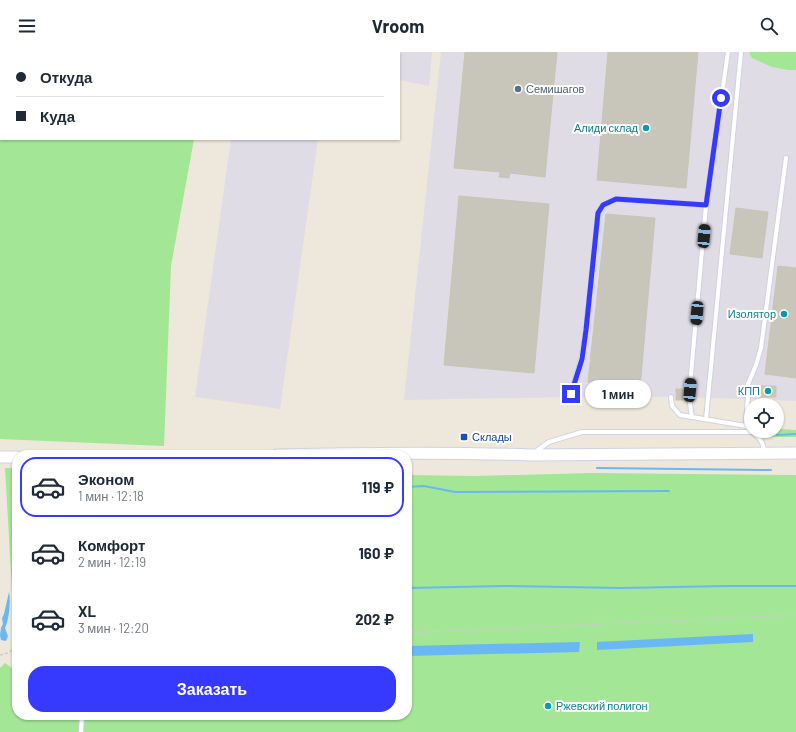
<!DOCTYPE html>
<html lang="ru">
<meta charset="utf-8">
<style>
body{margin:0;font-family:Barlow,sans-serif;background:#f2f2f3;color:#1f2937;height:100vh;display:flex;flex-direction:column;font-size:15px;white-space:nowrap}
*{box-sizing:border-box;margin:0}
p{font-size:13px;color:#747a83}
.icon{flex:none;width:22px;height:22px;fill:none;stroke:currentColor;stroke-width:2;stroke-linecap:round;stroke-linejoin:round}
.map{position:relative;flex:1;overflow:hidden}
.details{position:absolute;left:12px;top:398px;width:400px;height:270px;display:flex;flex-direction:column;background:#fff;border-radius:16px;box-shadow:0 1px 3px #0004}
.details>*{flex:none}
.top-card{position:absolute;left:0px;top:0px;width:400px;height:88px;box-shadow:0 1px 3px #0004;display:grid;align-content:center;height:88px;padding:0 16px;background:#fff}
.controls{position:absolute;left:744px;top:346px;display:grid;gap:8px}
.controls a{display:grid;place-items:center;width:40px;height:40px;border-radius:50%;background:#fff;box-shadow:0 1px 3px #0004;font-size:20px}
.end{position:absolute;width:18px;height:18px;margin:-9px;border:5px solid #363aff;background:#fff;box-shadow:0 0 0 2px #fff}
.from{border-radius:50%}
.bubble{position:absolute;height:28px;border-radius:14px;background:#fff;box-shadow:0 1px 3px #0004;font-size:13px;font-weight:700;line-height:28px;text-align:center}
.car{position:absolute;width:12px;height:24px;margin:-12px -6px;border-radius:5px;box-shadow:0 0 3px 1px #0007;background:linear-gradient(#222 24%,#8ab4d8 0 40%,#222 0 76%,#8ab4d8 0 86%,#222 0)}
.top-card b{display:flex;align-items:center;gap:14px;height:38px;font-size:15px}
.top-card b+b{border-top:1px solid #e0e1e3}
.top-card i{width:10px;height:10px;background:#1f2937}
ul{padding:7px 0 0;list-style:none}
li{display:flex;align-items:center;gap:12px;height:60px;margin:0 8px 6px;padding:0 8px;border:2px solid transparent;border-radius:16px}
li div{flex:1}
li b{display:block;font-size:15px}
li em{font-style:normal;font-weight:700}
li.current{border-color:#363aff}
li>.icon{width:36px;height:36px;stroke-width:1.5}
.primary-button{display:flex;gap:8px;margin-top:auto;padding:8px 16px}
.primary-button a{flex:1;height:46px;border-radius:16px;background:#363aff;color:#fff;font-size:16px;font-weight:700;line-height:46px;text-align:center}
header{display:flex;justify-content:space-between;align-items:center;height:52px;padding:0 16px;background:#fff;font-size:18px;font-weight:700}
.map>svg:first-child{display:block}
</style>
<header><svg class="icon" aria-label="menu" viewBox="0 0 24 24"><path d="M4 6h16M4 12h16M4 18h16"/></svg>Vroom<svg class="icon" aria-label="search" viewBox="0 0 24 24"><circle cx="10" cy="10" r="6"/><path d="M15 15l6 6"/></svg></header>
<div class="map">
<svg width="796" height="680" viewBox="0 0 796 680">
<rect width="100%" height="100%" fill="#ede8db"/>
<!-- industrial -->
<path fill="#e0dce5" d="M306,0H432L429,34L399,28V1H306Z
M441,0H796V349L683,345L682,337H676L675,345H571L404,348Z
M231,87H318L280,357L195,345Z"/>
<!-- green -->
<path fill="#a3e695" d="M0,0H205V1H1V87H194L171,214L164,394L0,387Z
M749,0H796V18H788L772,15L752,6Z
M781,377L796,378V385H769V381Z
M5,416H17V663H407V423L474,424L591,421L796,423V680H0V616L5,611L12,616L15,588Z"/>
<!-- water -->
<path fill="#69b8f4" d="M9,540C11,549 9,568 5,576L8,584L6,589L1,588L0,583L1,576L3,572L2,566L4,562Z
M753,582V590L597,598V590Z
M580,590L579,600L407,604V594Z"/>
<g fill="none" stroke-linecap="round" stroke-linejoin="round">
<!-- stream -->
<path stroke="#69b8f4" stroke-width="2" d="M777,383L796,382
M597,416L771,418
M407,435L424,434L455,440L669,439
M407,536L503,534L621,536L727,534H796"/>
</g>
<!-- building -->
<path fill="#c8c5bb" stroke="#c8c5b5" d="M465,0H557L545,125L510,121L509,126L499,125L500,120L454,116Z
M608,0H698L686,136L597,128Z
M459,144L549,152L534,321L444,313Z
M736,156L768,160L762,206L730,202Z
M606,162L655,166L640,336L588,330Z
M778,214L796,216V326L765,322Z
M759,334H776V345H759Z
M676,337H683V348H676Z"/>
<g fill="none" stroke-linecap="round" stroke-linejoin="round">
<defs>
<path id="lane" d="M748,332L756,313L761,296L786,106
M571,342L581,307L586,278L598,161L603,153L616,147L706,153
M748,342L746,374C756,385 763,385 764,400
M671,345L672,354L680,363L746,374
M692,365L689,345L706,153L728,0
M706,367L741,0
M535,400L549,390L582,380H751
M81,680L82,663"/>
<path id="secondary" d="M277,403C362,401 447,400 531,403L796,401
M0,405H17"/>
</defs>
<!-- lane casing -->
<use href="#lane" stroke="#d0d1e4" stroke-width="6"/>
<!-- secondary casing -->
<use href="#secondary" stroke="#d0d1e4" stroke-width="13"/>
<!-- path -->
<path stroke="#ccc" stroke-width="1.5" stroke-dasharray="3 2" stroke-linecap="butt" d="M407,581L796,563
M0,603L8,601L17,594"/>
<!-- lane -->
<use href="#lane" stroke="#fff" stroke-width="4"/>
<!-- secondary -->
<use href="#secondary" stroke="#fff" stroke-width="11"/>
</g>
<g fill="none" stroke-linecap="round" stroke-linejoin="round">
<!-- route -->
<path stroke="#363aff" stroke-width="5" d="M571,342L582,307L586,278L598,161L603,153L616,147L706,153L721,46"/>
</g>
<!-- markers -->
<circle fill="#5c6f8a" stroke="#fff" stroke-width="1.5" cx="518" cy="37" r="4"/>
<g fill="#0f9aa8" stroke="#fff" stroke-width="1.5">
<circle cx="646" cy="76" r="4"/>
<circle cx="784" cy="262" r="4"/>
<circle cx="768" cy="339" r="4"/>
<circle cx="548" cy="654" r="4"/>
</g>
<rect fill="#1a4fb4" stroke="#fff" stroke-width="1.5" x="460" y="381" width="8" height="8" rx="2"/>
<g text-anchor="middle" stroke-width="4" stroke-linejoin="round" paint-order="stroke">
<!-- service labels -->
<g font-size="11" fill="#4e5e75" stroke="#fff" text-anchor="start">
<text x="526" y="41">Семишагов</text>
</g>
<!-- culture labels -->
<g font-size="11" fill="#0d838f" stroke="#fff" text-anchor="end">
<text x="638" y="80">Алиди склад</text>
<text x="776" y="266">Изолятор</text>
<text x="760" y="343">КПП</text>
<text x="556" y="658" text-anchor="start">Ржевский полигон</text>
</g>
<!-- transit labels -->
<g font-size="11" fill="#164399" stroke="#fff" text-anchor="start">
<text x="472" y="389">Склады</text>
</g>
</g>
</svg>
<div class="controls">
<a><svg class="icon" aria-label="locate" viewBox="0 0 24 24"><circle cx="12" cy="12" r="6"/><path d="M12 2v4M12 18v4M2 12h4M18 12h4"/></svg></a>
</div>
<i class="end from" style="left:721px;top:46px"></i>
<i class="end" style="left:571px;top:342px"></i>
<div class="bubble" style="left:585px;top:328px;width:66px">1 мин</div>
<i class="car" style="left:704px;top:184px;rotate:5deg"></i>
<i class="car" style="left:697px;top:261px;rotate:185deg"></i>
<i class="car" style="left:690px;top:338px;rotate:5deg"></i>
<div class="top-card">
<b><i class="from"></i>Откуда</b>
<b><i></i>Куда</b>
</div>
<section class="details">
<ul>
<li class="current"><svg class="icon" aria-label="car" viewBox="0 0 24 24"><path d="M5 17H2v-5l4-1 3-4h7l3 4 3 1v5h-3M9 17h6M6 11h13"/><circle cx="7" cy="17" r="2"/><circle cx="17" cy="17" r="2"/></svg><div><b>Эконом</b><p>1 мин · 12:18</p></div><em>119 ₽</em></li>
<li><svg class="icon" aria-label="car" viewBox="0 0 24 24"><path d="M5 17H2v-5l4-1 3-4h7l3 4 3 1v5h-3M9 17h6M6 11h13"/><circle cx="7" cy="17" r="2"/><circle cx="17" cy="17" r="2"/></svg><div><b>Комфорт</b><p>2 мин · 12:19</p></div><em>160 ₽</em></li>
<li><svg class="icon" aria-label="car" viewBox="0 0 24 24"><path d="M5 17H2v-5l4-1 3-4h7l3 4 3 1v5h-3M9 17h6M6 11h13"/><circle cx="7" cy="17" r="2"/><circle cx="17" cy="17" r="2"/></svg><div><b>XL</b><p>3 мин · 12:20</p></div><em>202 ₽</em></li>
</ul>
<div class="primary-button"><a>Заказать</a></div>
</section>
</div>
